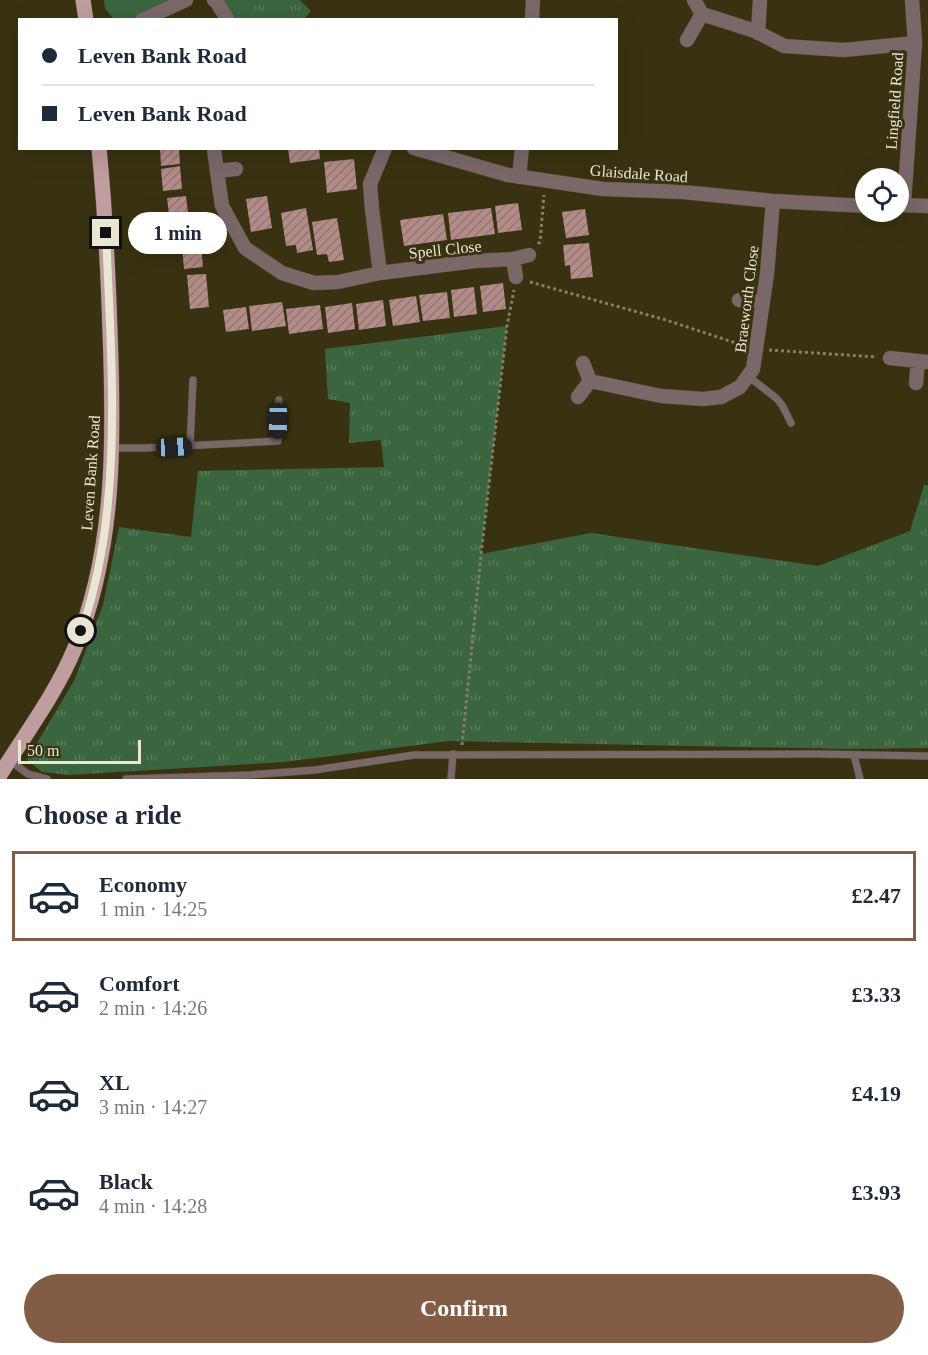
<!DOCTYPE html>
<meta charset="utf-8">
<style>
body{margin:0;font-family:"Times New Roman",serif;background:#f6f6f7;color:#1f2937;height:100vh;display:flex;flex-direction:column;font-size:22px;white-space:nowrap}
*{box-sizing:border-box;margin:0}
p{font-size:20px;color:#747a83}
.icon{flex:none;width:33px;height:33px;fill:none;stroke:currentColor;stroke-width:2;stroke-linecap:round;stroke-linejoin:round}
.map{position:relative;height:779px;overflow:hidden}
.panel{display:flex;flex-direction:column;background:#fff;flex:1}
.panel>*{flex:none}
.banner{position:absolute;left:18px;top:18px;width:600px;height:132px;border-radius:0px;box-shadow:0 6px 24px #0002;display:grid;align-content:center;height:132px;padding:0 24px;background:#fff}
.controls{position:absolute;left:855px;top:168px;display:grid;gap:12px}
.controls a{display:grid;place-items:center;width:54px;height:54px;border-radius:50%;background:#fff;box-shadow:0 6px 24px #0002;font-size:30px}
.scale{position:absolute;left:18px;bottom:15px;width:123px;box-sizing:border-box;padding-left:6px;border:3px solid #eae6d4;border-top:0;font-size:16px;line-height:21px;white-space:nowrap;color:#eae6d4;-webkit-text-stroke:4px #393212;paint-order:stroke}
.end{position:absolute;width:27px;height:27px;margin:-14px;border:8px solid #eae6d4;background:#111;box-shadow:0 0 0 3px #111}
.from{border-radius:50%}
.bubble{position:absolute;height:42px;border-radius:21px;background:#fff;box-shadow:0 6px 24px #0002;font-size:20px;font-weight:600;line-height:42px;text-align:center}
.car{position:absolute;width:18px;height:36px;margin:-18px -9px;border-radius:8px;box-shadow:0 0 4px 2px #0007;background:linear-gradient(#222 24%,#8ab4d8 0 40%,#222 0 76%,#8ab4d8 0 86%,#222 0)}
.banner b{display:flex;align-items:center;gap:21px;height:57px;font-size:22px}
.banner b+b{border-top:2px solid #e0e1e3}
.banner i{width:15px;height:15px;background:#1f2937}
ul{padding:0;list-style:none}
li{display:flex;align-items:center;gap:18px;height:90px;margin:0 12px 9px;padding:0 12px;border:3px solid transparent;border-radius:0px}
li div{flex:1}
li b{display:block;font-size:22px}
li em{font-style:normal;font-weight:600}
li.current{border-color:#835c46}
li>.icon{width:54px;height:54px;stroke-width:1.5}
h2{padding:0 24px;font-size:27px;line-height:72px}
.action{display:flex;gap:12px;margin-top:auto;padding:12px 24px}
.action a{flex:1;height:69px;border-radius:36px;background:#835c46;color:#fff;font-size:24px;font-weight:600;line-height:69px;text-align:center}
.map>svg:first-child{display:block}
</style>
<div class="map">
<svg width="928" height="779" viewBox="0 0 928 779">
<defs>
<pattern id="grass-tufts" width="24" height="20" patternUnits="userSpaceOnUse" patternTransform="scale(1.5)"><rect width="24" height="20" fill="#3a653f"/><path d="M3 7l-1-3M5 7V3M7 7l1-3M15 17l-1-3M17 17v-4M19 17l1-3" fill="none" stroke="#577b5a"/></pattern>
<pattern id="building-hatch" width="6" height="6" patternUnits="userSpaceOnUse" patternTransform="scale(1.5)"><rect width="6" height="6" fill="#b38b89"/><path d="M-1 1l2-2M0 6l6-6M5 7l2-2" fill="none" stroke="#927673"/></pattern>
</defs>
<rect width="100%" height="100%" fill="#393212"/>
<!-- grass -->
<path fill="url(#grass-tufts)" d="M214,0H300L311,11L304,19H227Z
M507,326L481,554L591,533L818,566L910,531L924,485H928V748L844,749L449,741L284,762L69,775L42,772L27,760L75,679L103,605L119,527L191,537L198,471L384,467L381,440L349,443L350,403L328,399L325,349Z"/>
<!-- park -->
<path fill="#3a653f" d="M104,0H186L142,20L114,19L105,9Z"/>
<!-- building -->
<path fill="url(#building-hatch)" d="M160,148H179L180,164L161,166Z
M288,148H319L320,159L290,163Z
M354,159L357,189L327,193L324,162Z
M180,166L182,189L163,191L161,169Z
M186,196L190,230L171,232L167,198Z
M267,196L272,228L251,232L246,199Z
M518,203L522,230L498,233L495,206Z
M306,208L313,250L297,253L296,245L286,246L281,213Z
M491,208L495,234L451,240L448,213Z
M585,209L589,235L566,238L562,212Z
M443,214L447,240L404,246L400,220Z
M337,218L344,260L329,262L327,254L317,255L312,222Z
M200,233L203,267L184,269L181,235Z
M589,243L593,277L571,279L570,265L565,266L563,245Z
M206,274L209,307L190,309L187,275Z
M503,283L506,309L483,312L480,286Z
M474,287L477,314L454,317L451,290Z
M447,292L450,318L423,321L419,295Z
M416,296L420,322L393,326L389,300Z
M383,300L386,326L359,330L356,304Z
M282,302L286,326L252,331L249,306Z
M352,303L355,329L328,333L325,307Z
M320,305L323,329L289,334L286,309Z
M246,307L249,329L226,332L223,310Z"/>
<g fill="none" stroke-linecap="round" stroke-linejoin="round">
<defs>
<path id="lane" d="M748,376L776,398L782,405L791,423
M190,446L193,380
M112,448H144L278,441L279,400
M854,755L860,779
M9,760L28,774L47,779
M126,779L249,775L315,770L414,755L817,754L928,756
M451,779L453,754"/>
<path id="street" d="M214,0L216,1L228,20
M702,14L755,31L784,46L844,50L915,43
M142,20L186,0
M532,20L533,0
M758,33L760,0
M687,40L702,14L694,0
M414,148L508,175L603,189L683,192L773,201L866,206
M214,149L217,171
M236,169L217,171L222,206L245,248L282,273L314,283L338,282L380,273L475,261L513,259L529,255
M519,177L522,148
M904,204L915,43L912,0
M898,205L928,206
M513,259L516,277
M380,273L372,209L370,184L385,148
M739,300L763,302
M890,358L928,362
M590,381L661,396L703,399L721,397L740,387L753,369L767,274L773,201
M916,383L918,361
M578,397L590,381L583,363"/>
<path id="primary" d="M83,0L86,20
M0,775C25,734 55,695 74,650C116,550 114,437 110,331C108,270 105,209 99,148"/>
</defs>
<!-- lane casing -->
<use href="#lane" stroke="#554f31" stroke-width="8"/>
<!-- street casing -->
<use href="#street" stroke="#554f31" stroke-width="15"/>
<!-- primary casing -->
<use href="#primary" stroke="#554f31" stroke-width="16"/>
<!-- path -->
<path stroke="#847f65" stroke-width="3" stroke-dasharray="3 3" stroke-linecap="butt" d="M538,244L540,242L544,195
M530,282L666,320L742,345
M769,350L877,357
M462,745L481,555L507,326L514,290"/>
<!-- lane -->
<use href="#lane" stroke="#7a6869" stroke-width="7"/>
<!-- street -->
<use href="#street" stroke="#7a6869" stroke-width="14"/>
<!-- primary -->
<use href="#primary" stroke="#c09d9e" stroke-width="15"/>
</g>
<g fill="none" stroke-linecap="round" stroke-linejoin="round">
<!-- route -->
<path stroke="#eae6d4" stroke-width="8" d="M81,631C93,598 100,564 105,529C118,431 110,332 106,233"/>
</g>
<g text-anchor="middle" stroke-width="6" stroke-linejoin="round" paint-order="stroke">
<!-- street labels -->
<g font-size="16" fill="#eae6d4" stroke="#393212">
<text transform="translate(894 101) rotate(-86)" y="6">Lingfield Road</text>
<text transform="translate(639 173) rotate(4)" y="6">Glaisdale Road</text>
<text transform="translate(445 249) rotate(-6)" y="6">Spell Close</text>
<text transform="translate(746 299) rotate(-83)" y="6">Braeworth Close</text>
<text transform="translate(90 473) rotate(-86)" y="6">Leven Bank Road</text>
</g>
</g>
</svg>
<div class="controls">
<a><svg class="icon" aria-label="locate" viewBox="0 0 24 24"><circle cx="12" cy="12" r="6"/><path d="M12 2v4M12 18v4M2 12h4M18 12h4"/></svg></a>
</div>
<div class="scale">50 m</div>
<i class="end from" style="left:81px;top:631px"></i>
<i class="end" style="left:106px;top:233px"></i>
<div class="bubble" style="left:128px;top:212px;width:99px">1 min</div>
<i class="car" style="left:278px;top:421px;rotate:181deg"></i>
<i class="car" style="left:174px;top:447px;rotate:87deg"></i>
<div class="banner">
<b><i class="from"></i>Leven Bank Road</b>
<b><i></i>Leven Bank Road</b>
</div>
</div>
<section class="panel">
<h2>Choose a ride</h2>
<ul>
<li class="current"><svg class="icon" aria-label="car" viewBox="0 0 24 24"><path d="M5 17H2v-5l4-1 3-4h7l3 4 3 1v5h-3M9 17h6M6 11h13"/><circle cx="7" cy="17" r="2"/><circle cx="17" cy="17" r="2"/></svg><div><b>Economy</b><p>1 min · 14:25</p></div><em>£2.47</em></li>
<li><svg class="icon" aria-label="car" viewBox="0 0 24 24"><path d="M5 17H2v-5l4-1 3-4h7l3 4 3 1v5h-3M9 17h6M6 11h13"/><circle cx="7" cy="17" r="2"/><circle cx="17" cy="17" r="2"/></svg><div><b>Comfort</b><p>2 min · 14:26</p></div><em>£3.33</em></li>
<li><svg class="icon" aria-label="car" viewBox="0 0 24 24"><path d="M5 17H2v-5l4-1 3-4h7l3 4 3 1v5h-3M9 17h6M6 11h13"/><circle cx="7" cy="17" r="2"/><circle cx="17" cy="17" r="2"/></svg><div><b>XL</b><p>3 min · 14:27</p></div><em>£4.19</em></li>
<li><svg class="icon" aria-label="car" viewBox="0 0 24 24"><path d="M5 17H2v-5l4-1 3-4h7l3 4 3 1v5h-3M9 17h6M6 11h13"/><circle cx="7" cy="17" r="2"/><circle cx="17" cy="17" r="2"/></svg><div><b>Black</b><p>4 min · 14:28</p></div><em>£3.93</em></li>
</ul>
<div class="action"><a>Confirm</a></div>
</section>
